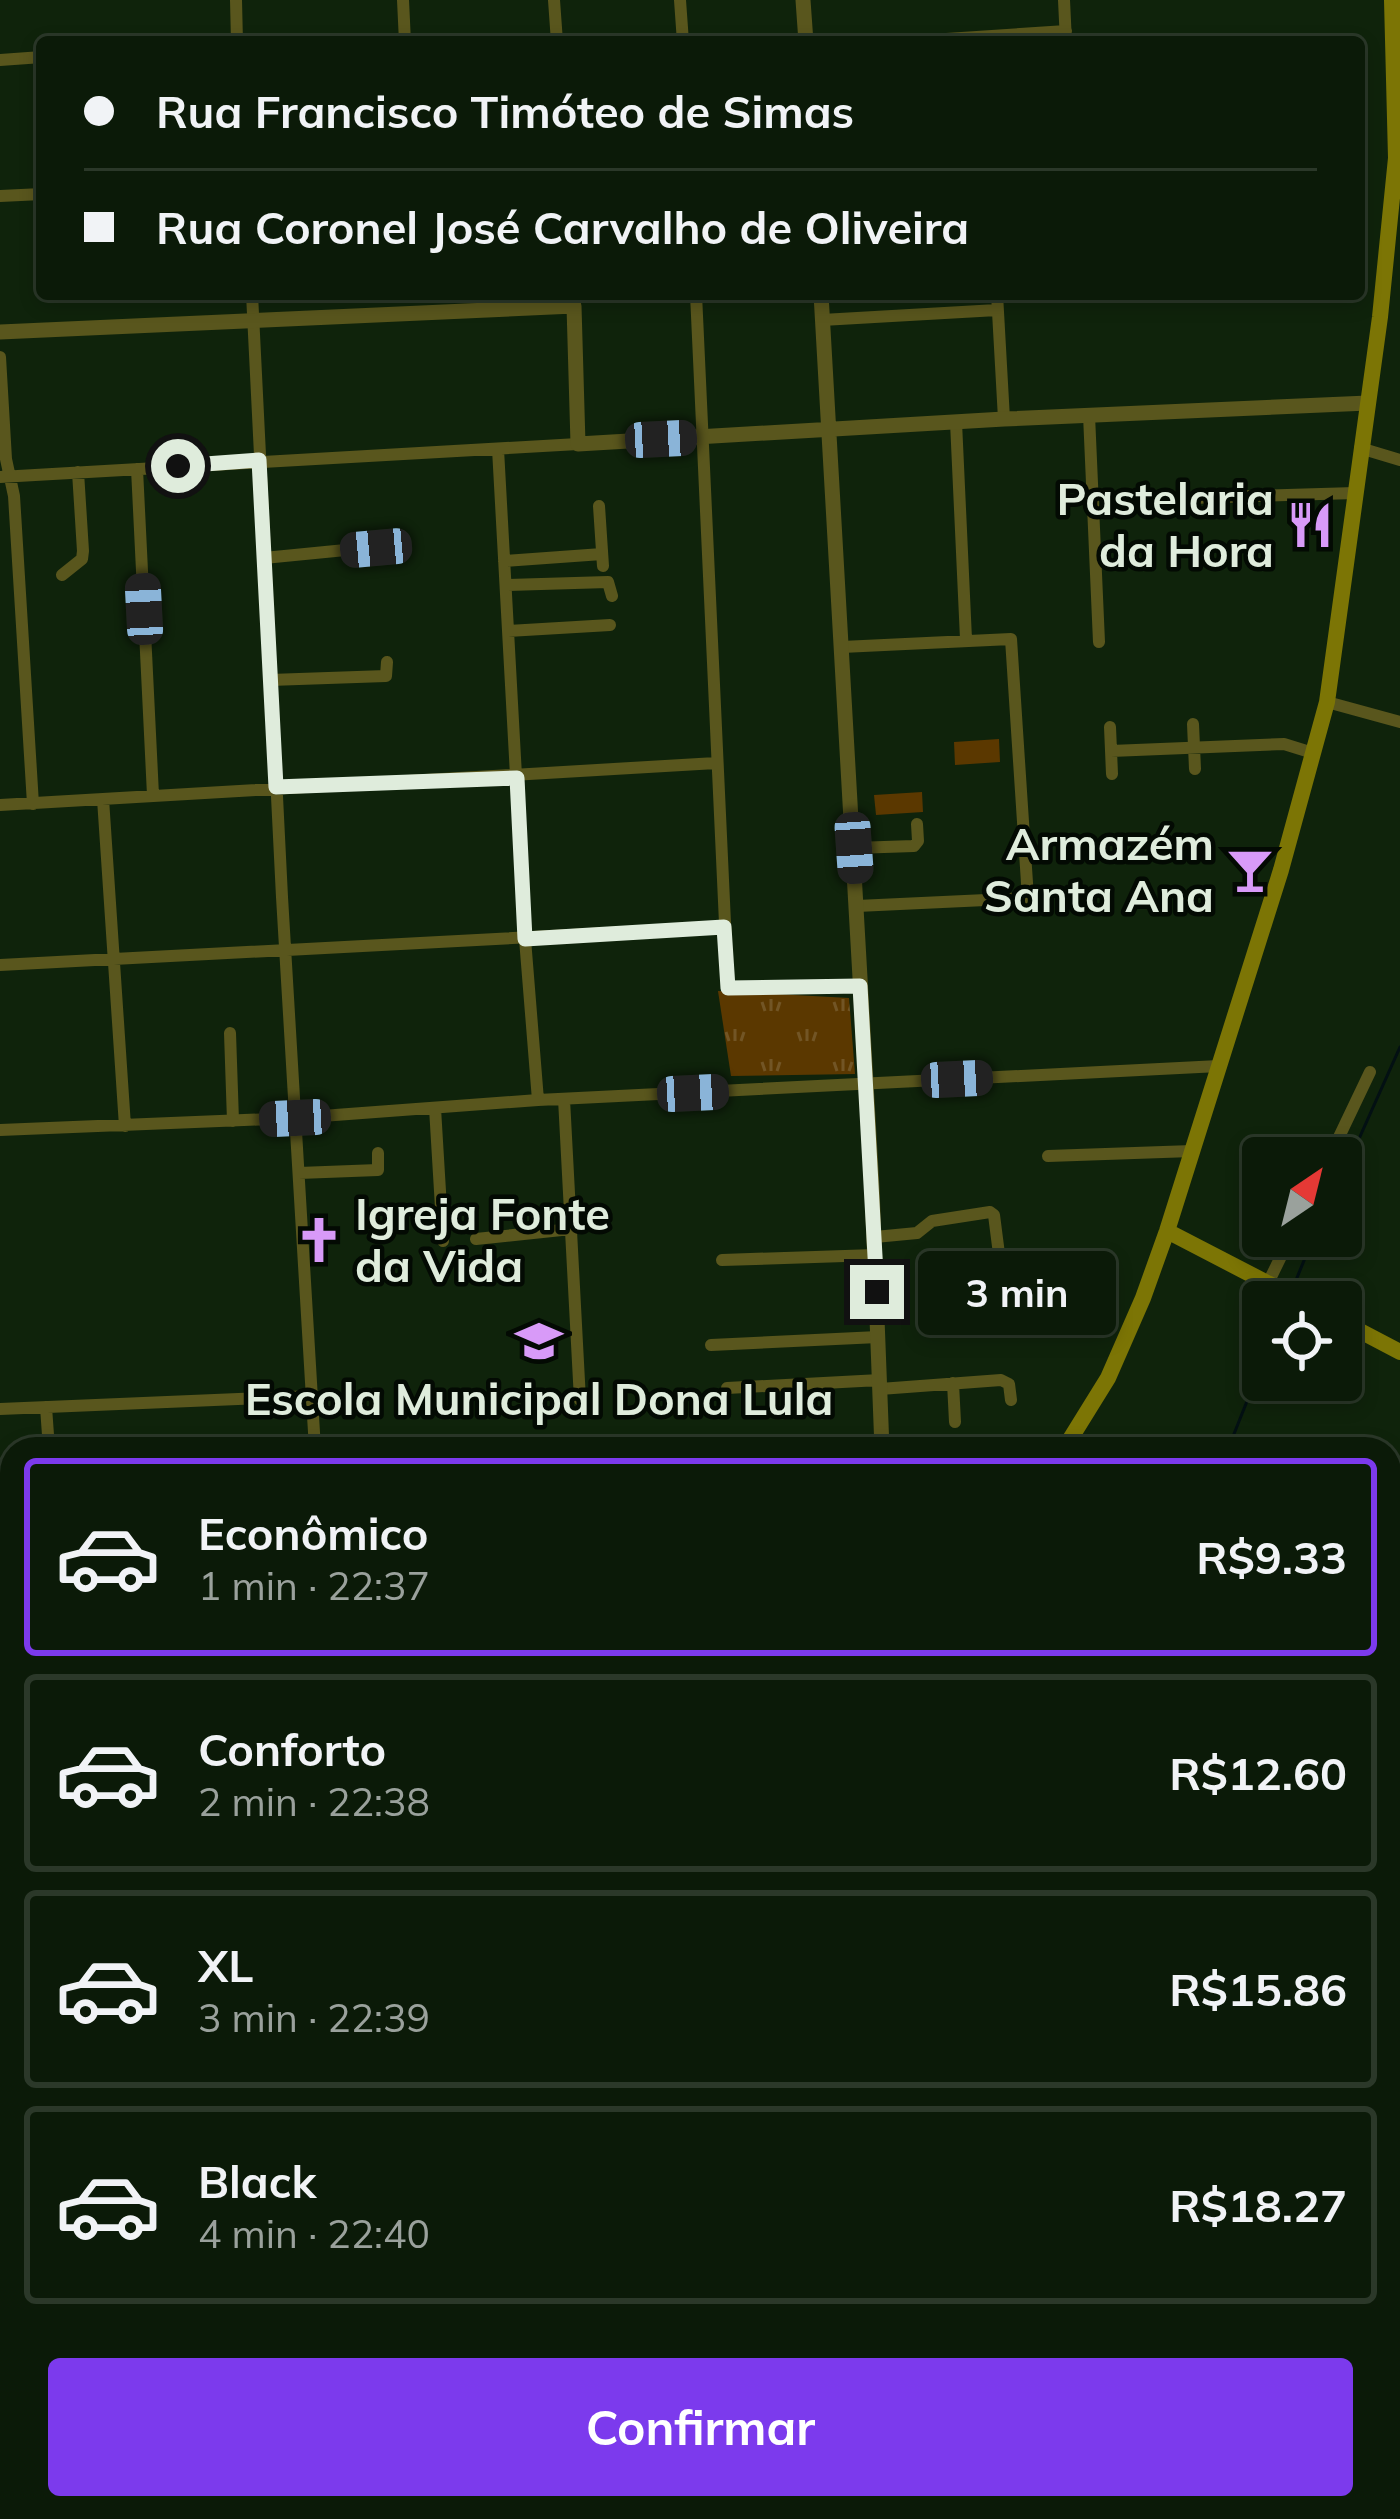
<!DOCTYPE html>
<html lang="pt">
<meta charset="utf-8">
<style>
body{margin:0;font-family:Mulish,sans-serif;background:#142312;color:#f1f3f6;height:100vh;display:flex;flex-direction:column;font-size:45px;white-space:nowrap}
*{box-sizing:border-box;margin:0}
p{font-size:39px;color:#9aa19c}
.icon{flex:none;width:66px;height:66px;fill:none;stroke:currentColor;stroke-width:2;stroke-linecap:round;stroke-linejoin:round}
.map{position:relative;flex:1;overflow:hidden}
.side{position:absolute;left:0px;top:1437px;width:1401px;height:1083px;display:flex;flex-direction:column;background:#0b1a08;border-radius:36px 36px 0 0;box-shadow:0 6px 18px #0003,0 0 0 3px #2b3829}
.side>*{flex:none}
.top-card{position:absolute;left:36px;top:36px;width:1329px;height:264px;border-radius:12px;box-shadow:0 6px 18px #0003,0 0 0 3px #2b3829;display:grid;align-content:center;height:264px;padding:0 48px;background:#0b1a08}
.needle{width:78px;rotate:35deg}
.fabs{position:absolute;left:1242px;top:1137px;display:grid;gap:24px}
.fabs a{display:grid;place-items:center;width:120px;height:120px;border-radius:12px;background:#0b1a08;box-shadow:0 6px 18px #0003,0 0 0 3px #2b3829;font-size:60px}
.end{position:absolute;width:54px;height:54px;margin:-27px;border:15px solid #dfecdc;background:#111;box-shadow:0 0 0 6px #111}
.from{border-radius:50%}
.bubble{position:absolute;height:84px;border-radius:12px;background:#0b1a08;box-shadow:0 6px 18px #0003,0 0 0 3px #2b3829;font-size:39px;font-weight:700;line-height:84px;text-align:center}
.car{position:absolute;width:36px;height:72px;margin:-36px -18px;border-radius:15px;box-shadow:0 0 9px 3px #0007;background:linear-gradient(#222 24%,#8ab4d8 0 40%,#222 0 76%,#8ab4d8 0 86%,#222 0)}
.top-card b{display:flex;align-items:center;gap:42px;height:114px;font-size:45px}
.top-card b+b{border-top:3px solid #2b3829}
.top-card i{width:30px;height:30px;background:#f1f3f6}
ul{padding:21px 0 0;list-style:none}
li{display:flex;align-items:center;gap:36px;height:198px;margin:0 24px 18px;padding:0 24px;border:6px solid #2b3829;border-radius:12px}
li div{flex:1}
li b{display:block;font-size:45px}
li em{font-style:normal;font-weight:700}
li.current{border-color:#7c3aed}
li>.icon{width:108px;height:108px;stroke-width:1.5}
.primary-button{display:flex;gap:24px;margin-top:auto;padding:24px 48px}
.primary-button a{flex:1;height:138px;border-radius:12px;background:#7c3aed;color:#fff;font-size:48px;font-weight:700;line-height:138px;text-align:center}
.map>svg:first-child{display:block}
</style>
<div class="map">
<svg width="1400" height="2519" viewBox="0 0 1400 2519">
<defs>
<pattern id="grass-tufts" width="24" height="20" patternUnits="userSpaceOnUse" patternTransform="scale(3)"><rect width="24" height="20" fill="#5b3800"/><path d="M3 7l-1-3M5 7V3M7 7l1-3M15 17l-1-3M17 17v-4M19 17l1-3" fill="none" stroke="#725525"/></pattern>
</defs>
<rect width="100%" height="100%" fill="#0f230b"/>
<!-- grass -->
<path fill="url(#grass-tufts)" d="M718,991L849,998L855,1074L731,1076Z"/>
<!-- park -->
<path fill="#5b3800" d="M999,739L1000,762L955,765L954,742Z
M922,792L923,812L876,815L874,795Z"/>
<g fill="none" stroke-linecap="round" stroke-linejoin="round">
<!-- stream -->
<path stroke="#031013" stroke-width="3" d="M1341,1179L1400,1047
M1292,1290L1314,1236
M1228,1449L1263,1361
M652,2519L660,2508"/>
<!-- minor -->
<path stroke="#59561d" stroke-width="12" d="M236,0L237,42
M403,0L405,42
M554,0L557,42
M680,0L683,42
M1064,0L1066,42
M931,40L1066,31
M0,60L42,57
M0,196L42,194
M252,294L282,897L315,1449
M696,294L728,988L860,986
M997,294L1004,419
M822,320L997,310
M0,357L6,459L14,496L33,804
M1089,415L1099,642
M956,422L966,639
M1360,448L1400,460
M498,449L525,939L538,1100
M137,469L153,795
M0,477L578,444
M1191,498L1355,493
M599,506L603,566
M264,558L376,547
M504,561L602,554
M62,575L82,559L83,551L78,472
M506,585L608,582L612,596
M508,631L610,625
M842,647L1011,639L1028,898L857,906
M270,680L386,676L387,662
M1327,702L1400,722
M1193,724L1195,769
M1110,727L1112,774
M1111,751L1284,744L1313,753
M103,799L125,1126
M0,805L716,763
M854,848L914,846L918,841L917,824
M0,965L723,927
M230,1033L233,1121
M564,1099L580,1400
M435,1108L443,1241
M0,1130L295,1118L538,1100L1219,1066
M1048,1156L1192,1151
M1329,1158L1370,1072
M299,1173L378,1170V1153
M875,1237L917,1233L932,1221L990,1212L994,1215L999,1254
M476,1239L571,1229
M722,1260L875,1255
M1268,1283L1291,1236
M711,1345L878,1337
M953,1383L955,1422
M727,1388L880,1380
M880,1389L1001,1380L1009,1384L1011,1400
M46,1407L49,1449
M0,1409L312,1396
M0,1613L12,1612
M1389,1908L1400,1915
M0,2037L12,2036
M0,2310L12,2306
M0,2413L12,2410
M1309,2508L1310,2519
M301,2519L325,2508
M589,2519L608,2510
M784,2519L809,2508
M1221,2519L1236,2508"/>
<!-- tertiary -->
<path stroke="#59561d" stroke-width="15" d="M803,0L806,42
M821,294L872,1188L882,1449
M0,332L574,306L578,444L1004,419L1368,403
M0,1793L12,1792"/>
<!-- secondary -->
<path stroke="#7c7505" stroke-width="16" d="M1167,1231L1304,1302
M1341,1321L1400,1352
M1064,1449L1108,1378L1143,1298L1167,1231L1281,870L1327,702L1380,317L1396,158L1392,0
M1389,1677L1400,1683
M607,2508L609,2519"/>
</g>
<g fill="none" stroke-linecap="round" stroke-linejoin="round">
<!-- route -->
<path stroke="#dfecdc" stroke-width="15" d="M178,466L259,460L276,787L517,778L525,939L724,927L728,988L860,986L877,1292"/>
</g>
<!-- icons -->
<defs>
<symbol id="restaurant-bare" viewBox="-9 -9 18 18"><path d="M-5-6h1v4h1v-4h1v4h1v-4h1v5L-1.5 .5V6h-2V.5L-5-1ZM5-6V6H3V1.5H1.5Q1.5-4 5-6Z" fill="#d89af8" stroke="#030a03" stroke-width="2.5" paint-order="stroke"/></symbol>
<symbol id="bar-bare" viewBox="-9 -9 18 18"><path d="M-6-5H6L.8 .8V4.5H3.5V6h-7V4.5H-.8V.8Z" fill="#d89af8" stroke="#030a03" stroke-width="2.5" paint-order="stroke"/></symbol>
<symbol id="church-bare" viewBox="-9 -9 18 18"><path d="M-1.2-6h2.4v3.5h3.3v2.4h-3.3V6h-2.4V-.1h-3.3v-2.4h3.3Z" fill="#d89af8" stroke="#030a03" stroke-width="2.5" paint-order="stroke"/></symbol>
<symbol id="school-bare" viewBox="-9 -9 18 18"><path d="M0-5L7-2L0 1L-7-2ZM-4 1L0 2.5L4 1V4Q0 6-4 4Z" fill="#d89af8" stroke="#030a03" stroke-width="2.5" paint-order="stroke"/></symbol>
</defs>
<g fill-rule="evenodd">
<use href="#restaurant-bare" x="1277" y="492" width="66" height="66"/>
<use href="#bar-bare" x="1217" y="837" width="66" height="66"/>
<use href="#church-bare" x="286" y="1207" width="66" height="66"/>
<use href="#school-bare" x="506" y="1308" width="66" height="66"/>
</g>
<g text-anchor="middle" stroke-width="9" stroke-linejoin="round" paint-order="stroke">
<!-- poi labels -->
<g font-size="45" font-weight="bold" fill="#dfecdc" stroke="#030a03" text-anchor="end">
<text x="1274" y="515">Pastelaria<tspan x="1274" dy="52">da Hora</tspan></text>
<text x="1214" y="860">Armazém<tspan x="1214" dy="52">Santa Ana</tspan></text>
<text x="355" y="1230" text-anchor="start">Igreja Fonte<tspan x="355" dy="52">da Vida</tspan></text>
<text x="539" y="1415" text-anchor="middle">Escola Municipal Dona Lula</text>
</g>
</g>
</svg>
<div class="fabs">
<a><svg class="needle" viewBox="-14 -14 28 28"><path d="M0-13l5 13h-10z" fill="#e53935"/><path d="M0 13l5-13h-10z" fill="#9aa19c"/></svg></a>
<a><svg class="icon" aria-label="locate" viewBox="0 0 24 24"><circle cx="12" cy="12" r="6"/><path d="M12 2v4M12 18v4M2 12h4M18 12h4"/></svg></a>
</div>
<i class="end from" style="left:178px;top:466px"></i>
<i class="end" style="left:877px;top:1292px"></i>
<div class="bubble" style="left:918px;top:1251px;width:198px">3 min</div>
<i class="car" style="left:661px;top:439px;rotate:87deg"></i>
<i class="car" style="left:376px;top:548px;rotate:265deg"></i>
<i class="car" style="left:144px;top:609px;rotate:357deg"></i>
<i class="car" style="left:854px;top:848px;rotate:176deg"></i>
<i class="car" style="left:957px;top:1079px;rotate:87deg"></i>
<i class="car" style="left:693px;top:1093px;rotate:87deg"></i>
<i class="car" style="left:295px;top:1118px;rotate:267deg"></i>
<div class="top-card">
<b><i class="from"></i>Rua Francisco Timóteo de Simas</b>
<b><i></i>Rua Coronel José Carvalho de Oliveira</b>
</div>
<section class="side">
<ul>
<li class="current"><svg class="icon" aria-label="car" viewBox="0 0 24 24"><path d="M5 17H2v-5l4-1 3-4h7l3 4 3 1v5h-3M9 17h6M6 11h13"/><circle cx="7" cy="17" r="2"/><circle cx="17" cy="17" r="2"/></svg><div><b>Econômico</b><p>1 min · 22:37</p></div><em>R$9.33</em></li>
<li><svg class="icon" aria-label="car" viewBox="0 0 24 24"><path d="M5 17H2v-5l4-1 3-4h7l3 4 3 1v5h-3M9 17h6M6 11h13"/><circle cx="7" cy="17" r="2"/><circle cx="17" cy="17" r="2"/></svg><div><b>Conforto</b><p>2 min · 22:38</p></div><em>R$12.60</em></li>
<li><svg class="icon" aria-label="car" viewBox="0 0 24 24"><path d="M5 17H2v-5l4-1 3-4h7l3 4 3 1v5h-3M9 17h6M6 11h13"/><circle cx="7" cy="17" r="2"/><circle cx="17" cy="17" r="2"/></svg><div><b>XL</b><p>3 min · 22:39</p></div><em>R$15.86</em></li>
<li><svg class="icon" aria-label="car" viewBox="0 0 24 24"><path d="M5 17H2v-5l4-1 3-4h7l3 4 3 1v5h-3M9 17h6M6 11h13"/><circle cx="7" cy="17" r="2"/><circle cx="17" cy="17" r="2"/></svg><div><b>Black</b><p>4 min · 22:40</p></div><em>R$18.27</em></li>
</ul>
<div class="primary-button"><a>Confirmar</a></div>
</section>
</div>
